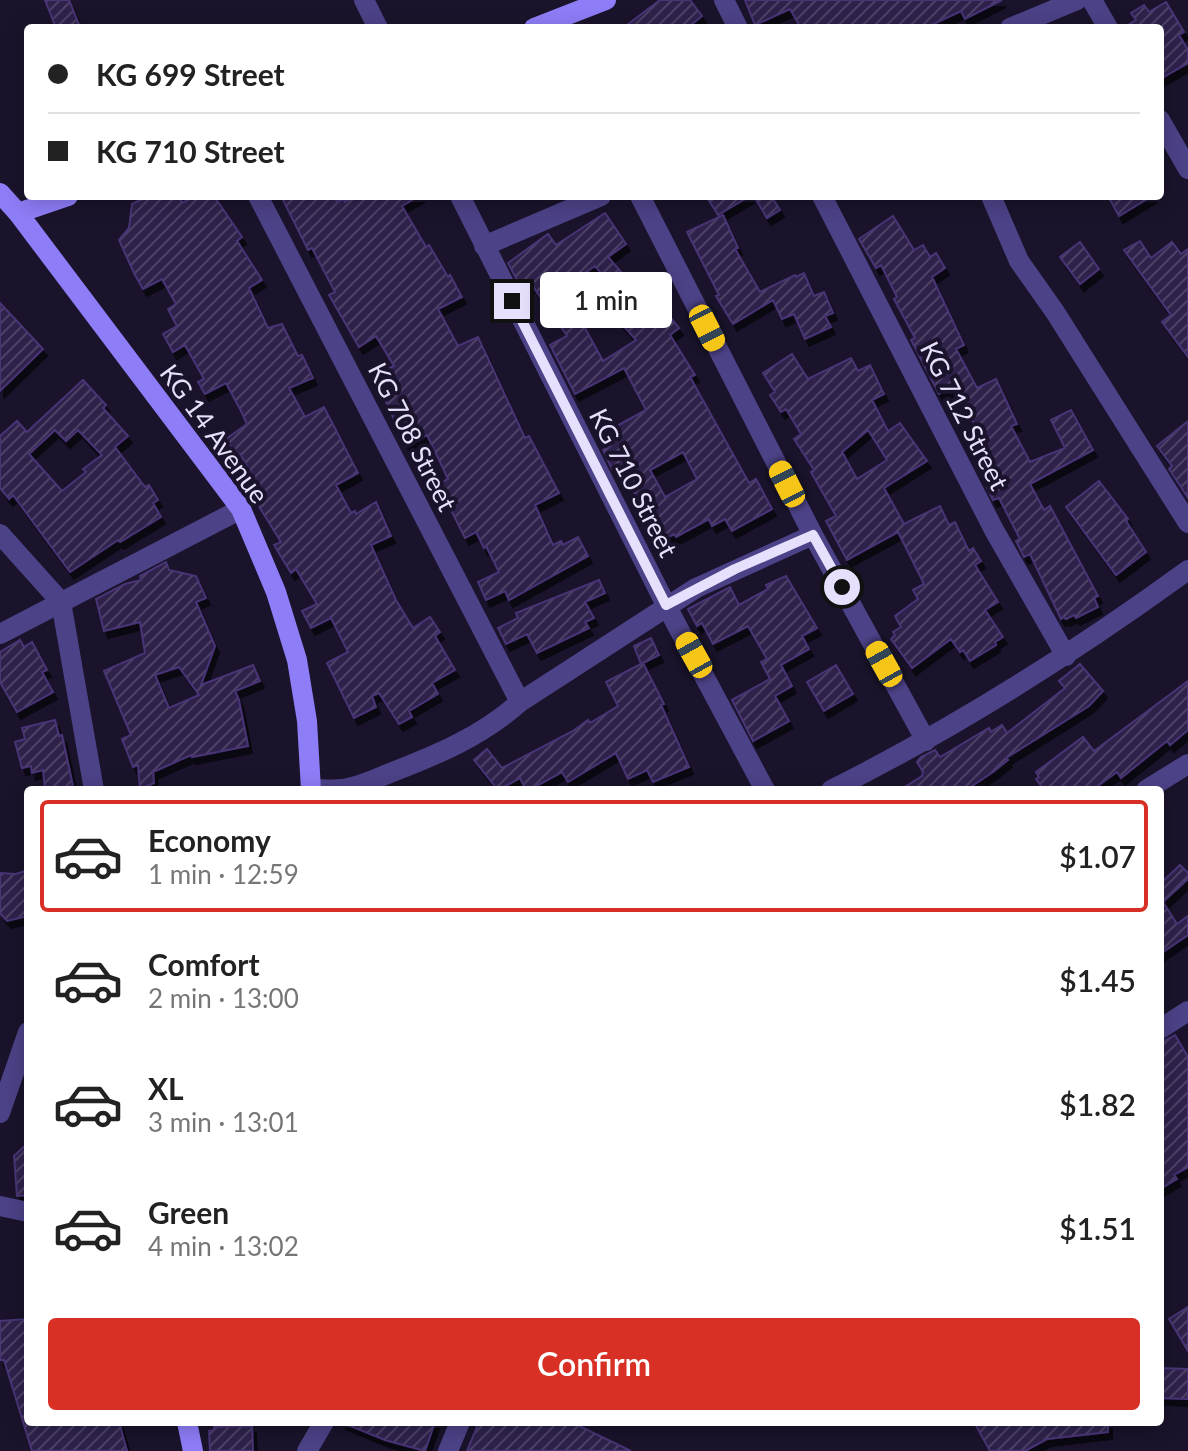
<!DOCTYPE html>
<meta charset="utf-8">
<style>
body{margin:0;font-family:Lato,sans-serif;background:#f6f6f6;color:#222;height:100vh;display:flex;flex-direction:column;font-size:30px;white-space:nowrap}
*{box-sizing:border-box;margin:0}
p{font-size:26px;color:#767676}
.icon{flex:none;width:44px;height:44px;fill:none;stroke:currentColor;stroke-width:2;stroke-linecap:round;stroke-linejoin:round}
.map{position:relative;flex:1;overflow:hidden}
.side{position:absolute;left:24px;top:786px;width:1140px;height:640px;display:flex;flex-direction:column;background:#fff;border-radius:8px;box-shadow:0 4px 20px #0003}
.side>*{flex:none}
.top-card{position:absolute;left:24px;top:24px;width:1140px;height:176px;border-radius:8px;box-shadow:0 4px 20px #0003;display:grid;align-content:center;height:176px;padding:0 24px;background:#fff}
.end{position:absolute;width:36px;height:36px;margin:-18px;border:10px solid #e6e0fd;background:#111;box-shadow:0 0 0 4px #111}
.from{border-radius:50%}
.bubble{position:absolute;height:56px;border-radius:8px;background:#fff;box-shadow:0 4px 20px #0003;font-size:26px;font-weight:600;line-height:56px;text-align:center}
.car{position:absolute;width:24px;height:48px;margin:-24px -12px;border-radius:10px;box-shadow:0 0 6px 2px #0007;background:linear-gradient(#f5c518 24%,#345 0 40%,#f5c518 0 76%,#345 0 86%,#f5c518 0)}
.top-card b{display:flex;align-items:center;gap:28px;height:76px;font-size:30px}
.top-card b+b{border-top:2px solid #e0e0e0}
.top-card i{width:20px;height:20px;background:#222}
ul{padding:14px 0 0;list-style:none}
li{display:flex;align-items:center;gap:24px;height:112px;margin:0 16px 12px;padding:0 8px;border:4px solid transparent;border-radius:8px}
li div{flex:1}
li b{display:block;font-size:30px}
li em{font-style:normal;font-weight:600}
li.current{border-color:#d93025}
li>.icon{width:72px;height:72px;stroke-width:1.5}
.action{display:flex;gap:16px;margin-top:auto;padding:16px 24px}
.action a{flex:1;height:92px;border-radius:8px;background:#d93025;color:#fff;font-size:32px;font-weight:600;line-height:92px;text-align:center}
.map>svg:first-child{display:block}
</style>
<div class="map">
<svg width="1188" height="1451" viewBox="0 0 1188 1451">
<defs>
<pattern id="building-hatch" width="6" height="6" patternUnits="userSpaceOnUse" patternTransform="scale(2)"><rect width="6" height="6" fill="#2e214b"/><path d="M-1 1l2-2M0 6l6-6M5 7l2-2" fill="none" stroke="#4c4166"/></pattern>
<filter id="shadow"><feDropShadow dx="4" dy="7" stdDeviation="0" flood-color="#0009"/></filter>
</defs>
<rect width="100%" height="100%" fill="#1a132b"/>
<!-- building -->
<path fill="url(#building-hatch)" stroke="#483476" stroke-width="2" fill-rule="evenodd" filter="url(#shadow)" d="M45,0H69L79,25L71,28H56Z
M660,0H690L702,16L687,28H623Z
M745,0H1002L965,19L961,11L925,28H801L790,9L755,25Z
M1166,2L1184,32L1179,35L1188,50V63L1160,79V28H1123L1136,20L1131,13L1144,5L1149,12Z
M149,196H179L182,203L196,196H214L242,237L237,241L262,280L249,288L268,328L282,324L298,356L302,355L313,378L289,388L305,417L324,407L358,473L336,485L351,513L355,511L356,514L376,502L391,536L371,545L396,600L413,628L430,617L440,632L435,636L455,670L432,683L438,694L409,711L412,717L399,724L379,693L372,696L376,707L354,718L327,663L348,652L331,618L311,628L302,611L317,604L296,569L291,573L274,545L281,542L255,500L264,495L240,454L237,456L226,439L247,424L241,411L226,383L205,394L198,382L204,379L185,345L173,352L163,334L177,326L168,309L176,304L162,279L143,289L135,275L119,240L129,228L132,204Z
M281,196H334L337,202L344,199L345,202L355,196H419L402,206L426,247L429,245L448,277L450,275L462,297L438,309L458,346L478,337L525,438L529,436L559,493L535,505L553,545L561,541L563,545L578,537L588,556L509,600L505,591L486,600L478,582L499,572L486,546L484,548L476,532L465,538L446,500L438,505L429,489L448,479L441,464L427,435L406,446L382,393L397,385L389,368L394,366L376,336L359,347L329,295L335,292L312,248L308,250Z
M706,196H750L718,215Z
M754,196H771L780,210L767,218Z
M1108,196H1152L1119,216Z
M605,213L626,244L608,257L623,274L610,283L595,266L569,284L589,312L580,319L603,361L636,340L614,315L628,303L617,290L632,285L639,293L646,287L679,328L670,335L695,375L690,377L749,483L756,479L772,509L732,531L725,519L712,526L709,519L676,537L674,534L661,541L649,521L644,524L631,499L636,496L619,465L612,469L603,450L609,447L602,434L646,410L624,368L575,394L550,345L567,336L532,285L523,291L508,263L548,234L556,245ZM683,452L697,479L665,497L650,470Z
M723,215L738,248L735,249L760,292L795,275L796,277L804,273L814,296L824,292L833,313L825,316L831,327L805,339L794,314L782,319L773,300L733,324L716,296L719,295L687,232Z
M893,216L914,250L923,245L930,257L936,253L945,268L932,277L964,345L956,349L977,388L996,379L1017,424L1011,426L1030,462L1065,448L1051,420L1071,410L1093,450L1030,484L1044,510L1050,506L1098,596L1094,598L1098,607L1076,618L1074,615L1066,619L1064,617L1061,619L1030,554L1024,557L1016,541L1020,539L999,498L993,500L987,488L999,482L980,445L983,443L956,386L939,394L911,340L915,338L894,299L897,297L881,265L876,268L859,239Z
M1140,241L1151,258L1172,242L1181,254L1188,249V357L1162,322L1171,315L1124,250Z
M1080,242L1099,269L1080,284L1060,257Z
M0,303L43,349L0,391Z
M792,354L808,379L851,358L858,371L870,365L884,394L872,400L888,431L900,423L927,461L884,488L904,524L940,506L949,525L955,522L969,551L973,548L981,561L975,565L998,602L985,610L1003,637L995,642L996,645L970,661L963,650L960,652L951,639L912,668L891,639L895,635L893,632L901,627L895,616L918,599L913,590L924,584L898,532L847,560L826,521L836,516L811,472L814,470L794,439L801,434L786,409L781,412L770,395L775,392L763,373ZM868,430L887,460L857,479L842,452Z
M83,380L106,405L103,408L128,436L115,447L145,487L149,485L158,500L153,503L161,517L120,542L118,540L70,572L13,495L9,499L0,488V436L17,421L27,432ZM55,430L66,441L78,430L102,455L83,469L86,472L62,491L29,454Z
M1188,421V498L1169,469L1172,466L1157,446Z
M1099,481L1128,519L1126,521L1146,552L1116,575L1066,507Z
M166,562L169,570L196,576L206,598L196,602L215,646L201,685L253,665L260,681L235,691L239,700L248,746L192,757L191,755L153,772L154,783L140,789L138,765L133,767L122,739L131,735L104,671L145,653L140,622L104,631L96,599L125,584L141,580L140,576ZM179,667L199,695L169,708L155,675Z
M786,576L817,628L802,636L809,649L781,665L792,686L775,696L789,721L753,741L732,700L770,679L761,662L767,659L748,626L713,644L702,623L697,626L688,609L730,587L739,605L768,589L766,585Z
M599,580L605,593L585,602L594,618L585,622L589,628L537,653L527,634L506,644L498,628L518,618L516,613Z
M651,638L659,655L643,663L664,704L661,705L689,767L653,782L647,770L628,779L616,753L568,782L562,772L529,790H526L520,778L498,790L474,760L487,749L502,768L573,731L588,720L590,723L618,706L606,682L641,664L634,646Z
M20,640L24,647L32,642L47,670L42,672L53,692L17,712L0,682V652Z
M1080,664L1103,691L1089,706L1006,758L1008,760L993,772L966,790H900L922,776L923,772L917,762L921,757L935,750L940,757L989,728L991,732L1002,725L1007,733L1065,688L1059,681Z
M836,665L853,694L824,711L807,682Z
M1188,681V730L1170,745L1167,741L1121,778L1117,772L1092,790H1044L1036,779L1039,777L1036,772L1083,737L1094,751Z
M55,720L59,736L62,735L73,786L45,789L43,770L32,773L31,766L22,768L15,742L25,739L22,728Z
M1180,865L1188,873V879L1163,902L1177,924L1188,916V935L1160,954V884Z
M28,870V916L7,921L0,913V873L16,874Z
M1175,1035L1188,1057V1167L1174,1175L1177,1179L1160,1189V1043Z
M28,1143V1195L17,1196L14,1156Z
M1188,1307V1351L1169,1319Z
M28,1319V1422H119L127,1451H32L4,1360H0V1321Z
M1160,1368L1188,1369V1399L1160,1398Z
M341,1422H435L425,1451L385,1440Z
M479,1422H571L631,1451H467Z
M974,1422H1108V1432L1047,1439L1025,1451H990Z
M252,1426L253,1451H210L209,1431L214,1430V1427Z"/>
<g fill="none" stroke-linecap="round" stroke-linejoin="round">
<!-- street -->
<path stroke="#4c4287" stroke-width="20" d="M364,0L378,28
M724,0L738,28
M1092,0L1108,28
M1010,28L1077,0
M1160,120L1188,169
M258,196L520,702
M460,196L666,605L765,790
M640,196L813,535L926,741
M822,196L994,530L1066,656
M991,196L1019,261L1055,312L1188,523
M484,246L601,196
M0,534L61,602L94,790
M0,634L241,509
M311,789C321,789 332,790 342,789C359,787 375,779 390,773C437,755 482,736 520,702L696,588L813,535
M831,790C957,727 1074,653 1188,570
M1146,790L1188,764
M1160,1029L1188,1011
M0,1113L28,1032
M0,1206L28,1212
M307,1451L324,1422
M448,1451L460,1422"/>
<!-- secondary -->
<path stroke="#8d7df7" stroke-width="20" d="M534,28L606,0
M0,193L18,213L241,509L276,592L297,660L307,721L311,790
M18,213L68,196
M187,1422L193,1451"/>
</g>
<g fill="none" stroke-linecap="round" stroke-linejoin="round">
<!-- route -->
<path stroke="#e6e0fd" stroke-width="10" d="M512,301L666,605L735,569L813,535L842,587"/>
</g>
<g text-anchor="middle" stroke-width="8" stroke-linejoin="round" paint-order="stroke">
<!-- street labels -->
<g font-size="26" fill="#e6e0fd" stroke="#1a132b">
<text transform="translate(964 416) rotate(63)" y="9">KG 712 Street</text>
<text transform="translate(214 434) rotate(54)" y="9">KG 14 Avenue</text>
<text transform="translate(412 437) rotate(63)" y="9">KG 708 Street</text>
<text transform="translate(633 483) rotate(63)" y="9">KG 710 Street</text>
</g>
</g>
</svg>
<i class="end from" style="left:842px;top:587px"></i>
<i class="end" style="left:512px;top:301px"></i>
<div class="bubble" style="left:540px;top:272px;width:132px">1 min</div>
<i class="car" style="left:707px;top:328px;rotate:153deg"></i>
<i class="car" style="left:787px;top:484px;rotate:333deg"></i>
<i class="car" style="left:694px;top:655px;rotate:331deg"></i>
<i class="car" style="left:884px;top:664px;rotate:331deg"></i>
<div class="top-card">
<b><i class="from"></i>KG 699 Street</b>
<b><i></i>KG 710 Street</b>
</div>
<section class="side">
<ul>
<li class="current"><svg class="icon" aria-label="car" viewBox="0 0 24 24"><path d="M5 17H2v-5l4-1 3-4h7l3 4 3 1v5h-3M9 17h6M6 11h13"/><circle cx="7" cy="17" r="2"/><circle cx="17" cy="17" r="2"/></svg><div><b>Economy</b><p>1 min · 12:59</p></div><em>$1.07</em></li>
<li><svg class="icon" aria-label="car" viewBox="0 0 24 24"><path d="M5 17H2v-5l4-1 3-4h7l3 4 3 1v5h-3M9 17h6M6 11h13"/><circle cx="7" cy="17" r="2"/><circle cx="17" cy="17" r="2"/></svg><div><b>Comfort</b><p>2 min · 13:00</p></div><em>$1.45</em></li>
<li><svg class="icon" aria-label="car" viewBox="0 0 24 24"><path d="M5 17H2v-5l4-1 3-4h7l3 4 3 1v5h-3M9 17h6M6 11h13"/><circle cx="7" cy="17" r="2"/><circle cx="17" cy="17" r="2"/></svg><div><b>XL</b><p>3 min · 13:01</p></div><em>$1.82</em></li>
<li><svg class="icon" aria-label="car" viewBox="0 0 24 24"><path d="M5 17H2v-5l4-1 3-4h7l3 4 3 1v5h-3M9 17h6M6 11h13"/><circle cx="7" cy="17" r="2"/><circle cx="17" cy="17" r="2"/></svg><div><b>Green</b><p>4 min · 13:02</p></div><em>$1.51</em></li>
</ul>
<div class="action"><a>Confirm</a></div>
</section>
</div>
